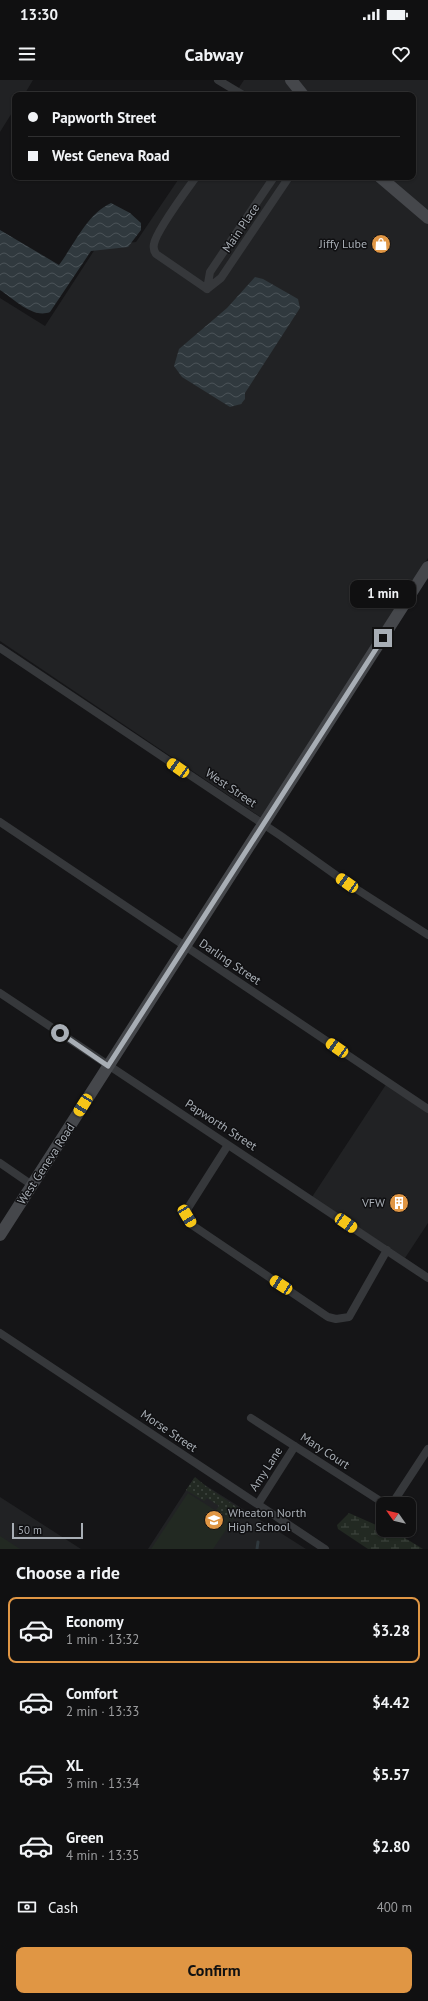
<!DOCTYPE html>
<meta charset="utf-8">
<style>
body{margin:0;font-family:"PT Sans",sans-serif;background:#1e1e1f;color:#f1f3f6;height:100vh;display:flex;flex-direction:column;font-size:15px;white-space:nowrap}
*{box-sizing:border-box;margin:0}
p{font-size:13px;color:#9c9d9f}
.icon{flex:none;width:22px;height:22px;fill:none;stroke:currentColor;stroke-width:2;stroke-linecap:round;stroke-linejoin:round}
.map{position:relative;height:1469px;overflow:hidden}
.sheet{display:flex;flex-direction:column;background:#101011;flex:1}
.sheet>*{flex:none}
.hud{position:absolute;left:12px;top:12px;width:404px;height:88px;border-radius:8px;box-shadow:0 1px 3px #0004,0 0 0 1px #303031;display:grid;align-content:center;height:88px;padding:0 16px;background:#101011}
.needle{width:26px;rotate:304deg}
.tools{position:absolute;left:376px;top:1417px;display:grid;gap:8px}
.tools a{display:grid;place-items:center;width:40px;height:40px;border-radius:8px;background:#101011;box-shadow:0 1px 3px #0004,0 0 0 1px #303031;font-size:20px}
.scale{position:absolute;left:12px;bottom:10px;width:71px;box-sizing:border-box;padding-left:4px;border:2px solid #a8aeb5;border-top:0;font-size:11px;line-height:14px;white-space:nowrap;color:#a8aeb5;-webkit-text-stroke:3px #101012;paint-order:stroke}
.end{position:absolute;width:18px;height:18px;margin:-9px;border:5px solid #a8aeb5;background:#111;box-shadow:0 0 0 2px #111}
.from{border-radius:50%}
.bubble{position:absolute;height:28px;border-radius:8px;background:#101011;box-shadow:0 1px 3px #0004,0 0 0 1px #303031;font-size:13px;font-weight:800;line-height:28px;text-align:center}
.car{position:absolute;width:12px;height:24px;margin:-12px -6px;border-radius:5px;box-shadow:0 0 3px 1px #0007;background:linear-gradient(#f5c518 24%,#345 0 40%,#f5c518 0 76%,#345 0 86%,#f5c518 0)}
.hud b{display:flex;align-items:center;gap:14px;height:38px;font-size:15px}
.hud b+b{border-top:1px solid #303031}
.hud i{width:10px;height:10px;background:#f1f3f6}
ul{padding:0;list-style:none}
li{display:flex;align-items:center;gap:12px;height:66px;margin:0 8px 6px;padding:0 8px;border:2px solid transparent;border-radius:8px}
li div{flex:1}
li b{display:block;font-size:15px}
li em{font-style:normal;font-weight:800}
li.selected{border-color:#e09644}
li>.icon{width:36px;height:36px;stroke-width:1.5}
h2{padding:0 16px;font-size:18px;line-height:48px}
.pay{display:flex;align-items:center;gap:10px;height:44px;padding:0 16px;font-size:15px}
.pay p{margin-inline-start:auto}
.primary-button{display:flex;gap:8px;margin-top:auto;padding:8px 16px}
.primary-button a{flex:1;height:46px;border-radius:8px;background:#e09644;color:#111;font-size:16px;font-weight:800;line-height:46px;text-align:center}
.status{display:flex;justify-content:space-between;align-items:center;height:28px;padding:0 20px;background:#101011;direction:ltr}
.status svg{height:11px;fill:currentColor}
header{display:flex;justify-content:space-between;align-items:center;height:52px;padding:0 16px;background:#101011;font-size:18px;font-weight:800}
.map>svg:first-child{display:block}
</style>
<div class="status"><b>13:30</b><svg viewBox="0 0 49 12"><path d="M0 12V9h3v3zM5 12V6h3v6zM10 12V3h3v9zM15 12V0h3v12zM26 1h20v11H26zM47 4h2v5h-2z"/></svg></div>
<header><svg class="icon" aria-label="menu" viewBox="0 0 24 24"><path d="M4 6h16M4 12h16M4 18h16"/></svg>Cabway<svg class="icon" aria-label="heart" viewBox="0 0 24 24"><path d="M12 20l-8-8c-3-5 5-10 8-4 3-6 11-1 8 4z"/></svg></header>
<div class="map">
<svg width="428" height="1469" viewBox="0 0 428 1469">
<defs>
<pattern id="grass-dots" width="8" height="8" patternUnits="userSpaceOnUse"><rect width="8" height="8" fill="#222922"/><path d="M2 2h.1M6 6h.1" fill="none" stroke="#3f4640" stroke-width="1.8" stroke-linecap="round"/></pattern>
<pattern id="wetland-marsh" width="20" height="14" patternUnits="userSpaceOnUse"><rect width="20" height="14" fill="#222922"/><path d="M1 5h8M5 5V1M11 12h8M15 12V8" fill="none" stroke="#3f4640"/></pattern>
<pattern id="water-waves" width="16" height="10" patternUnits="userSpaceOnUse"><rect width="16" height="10" fill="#30393e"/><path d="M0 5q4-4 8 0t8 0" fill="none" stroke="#4b5358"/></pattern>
</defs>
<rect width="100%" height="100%" fill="#151517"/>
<!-- built -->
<path fill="#212224" d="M0,0H33L24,15H15V28L0,52Z
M244,0H289L301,15H234Z
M298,0H428V132L387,97H413V15H310Z
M180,97H374L428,139V478L262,738L0,561V218L45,246L97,166L136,162Z
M387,1003L428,1030V1143L405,1178L312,1117Z
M194,1398L306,1469H148Z
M0,1417L81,1469H0Z"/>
<!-- grass -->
<path fill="url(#grass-dots)" d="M195,1397L207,1407L241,1430L232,1440L216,1430L219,1426L207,1418L204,1421L186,1410Z"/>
<!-- wetland -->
<path fill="url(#wetland-marsh)" d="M349,1433L383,1448V1450L395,1452L423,1469H368L338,1449L337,1445Z"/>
<!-- pitch -->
<path fill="#222922" d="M188,1413L232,1441L213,1469H151Z
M0,1456L20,1469H0Z"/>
<!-- water -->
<path fill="url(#water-waves)" d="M111,123L130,133L141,143V150L128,167L91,171L50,232C33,239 14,219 0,210V150L59,185C74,165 87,134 111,123Z
M255,197L263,199L298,219L300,228L245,313V319L241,324L230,327L182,297L174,286L179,269L227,228Z"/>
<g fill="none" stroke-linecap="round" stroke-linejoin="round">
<!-- stream -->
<path stroke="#30393e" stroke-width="3" d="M257,1469L258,1462"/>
<!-- minor -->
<path stroke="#36383b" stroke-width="8" d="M218,0L243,15
M196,97C186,111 156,151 154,164C153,168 154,171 156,174L207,209
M207,209L221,198L289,97
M207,209L210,192L274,97
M0,568L281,756L347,803L428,855
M0,742L428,1029
M0,913L428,1198
M228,1065L188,1128L187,1135L192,1145L328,1237L336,1239L349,1237L387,1170
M0,1083L32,1105
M0,1253L325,1469
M251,1338L385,1424
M258,1424L295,1366
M392,1424L428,1369"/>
<!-- secondary -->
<path stroke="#45474b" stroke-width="12" d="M291,0L303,15
M380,97L428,138
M0,1155L428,487"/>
</g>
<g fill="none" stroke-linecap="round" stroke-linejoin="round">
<!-- route -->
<path stroke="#a8aeb5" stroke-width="5" d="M60,953L108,986L383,558"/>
</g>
<!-- icons -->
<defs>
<symbol id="shop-disc" viewBox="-11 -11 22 22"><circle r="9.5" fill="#e09644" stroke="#101012"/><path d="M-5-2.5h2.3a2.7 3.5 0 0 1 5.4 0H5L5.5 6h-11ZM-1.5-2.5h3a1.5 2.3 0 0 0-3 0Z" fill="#fff"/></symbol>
<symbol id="building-disc" viewBox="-11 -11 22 22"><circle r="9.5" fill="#e09644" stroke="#101012"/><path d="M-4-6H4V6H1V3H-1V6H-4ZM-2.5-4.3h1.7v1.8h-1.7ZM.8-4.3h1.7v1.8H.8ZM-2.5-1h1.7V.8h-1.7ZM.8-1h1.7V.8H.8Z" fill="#fff"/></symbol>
<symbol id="school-disc" viewBox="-11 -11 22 22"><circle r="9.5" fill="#e09644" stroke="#101012"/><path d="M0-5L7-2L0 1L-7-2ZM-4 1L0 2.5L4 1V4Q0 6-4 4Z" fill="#fff"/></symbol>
</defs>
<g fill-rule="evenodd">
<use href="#shop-disc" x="370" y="153" width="22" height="22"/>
<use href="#building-disc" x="388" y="1112" width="22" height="22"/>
<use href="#school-disc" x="203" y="1429" width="22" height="22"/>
</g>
<g text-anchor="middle" stroke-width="3" stroke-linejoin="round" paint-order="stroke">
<!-- street labels -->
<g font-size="12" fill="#a8aeb5" stroke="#101012">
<text transform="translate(241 148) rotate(-56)" y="4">Main Place</text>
<text transform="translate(231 708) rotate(34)" y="4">West Street</text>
<text transform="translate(230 882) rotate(34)" y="4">Darling Street</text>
<text transform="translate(221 1045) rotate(33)" y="4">Papworth Street</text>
<text transform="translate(46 1084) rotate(-57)" y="4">West Geneva Road</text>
<text transform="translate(169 1351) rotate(34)" y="4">Morse Street</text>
<text transform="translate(325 1371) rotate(33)" y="4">Mary Court</text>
<text transform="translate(266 1389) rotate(-57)" y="4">Amy Lane</text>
</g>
<!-- poi labels -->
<g font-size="12" fill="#a8aeb5" stroke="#101012" text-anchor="end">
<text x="367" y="168">Jiffy Lube</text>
<text x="385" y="1127">VFW</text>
<text x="228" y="1437" text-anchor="start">Wheaton North<tspan x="228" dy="14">High School</tspan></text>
</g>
</g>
</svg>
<div class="tools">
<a><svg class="needle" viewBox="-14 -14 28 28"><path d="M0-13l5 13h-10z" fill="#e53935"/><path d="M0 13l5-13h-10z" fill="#9c9d9f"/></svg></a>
</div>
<div class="scale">50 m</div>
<i class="end from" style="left:60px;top:953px"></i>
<i class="end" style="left:383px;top:558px"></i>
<div class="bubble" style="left:350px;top:500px;width:66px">1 min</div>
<i class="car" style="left:178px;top:688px;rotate:304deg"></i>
<i class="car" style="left:347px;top:803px;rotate:305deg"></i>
<i class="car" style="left:337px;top:968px;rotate:304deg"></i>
<i class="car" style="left:83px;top:1025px;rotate:212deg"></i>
<i class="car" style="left:187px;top:1136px;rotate:149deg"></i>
<i class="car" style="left:346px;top:1143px;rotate:124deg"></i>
<i class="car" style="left:281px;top:1205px;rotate:303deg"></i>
<div class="hud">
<b><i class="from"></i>Papworth Street</b>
<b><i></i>West Geneva Road</b>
</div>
</div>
<section class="sheet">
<h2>Choose a ride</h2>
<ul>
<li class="selected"><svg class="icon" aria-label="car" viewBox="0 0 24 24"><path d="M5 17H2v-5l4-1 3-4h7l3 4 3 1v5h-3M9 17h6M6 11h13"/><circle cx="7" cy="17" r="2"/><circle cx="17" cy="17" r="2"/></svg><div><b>Economy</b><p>1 min · 13:32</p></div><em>$3.28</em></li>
<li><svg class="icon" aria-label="car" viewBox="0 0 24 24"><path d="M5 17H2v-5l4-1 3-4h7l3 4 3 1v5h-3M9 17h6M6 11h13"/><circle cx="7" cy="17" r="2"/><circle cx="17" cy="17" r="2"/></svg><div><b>Comfort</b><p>2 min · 13:33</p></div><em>$4.42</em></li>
<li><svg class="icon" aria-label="car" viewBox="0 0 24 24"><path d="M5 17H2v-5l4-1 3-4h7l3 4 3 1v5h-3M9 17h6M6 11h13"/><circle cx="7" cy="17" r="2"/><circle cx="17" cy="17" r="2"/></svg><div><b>XL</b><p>3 min · 13:34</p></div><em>$5.57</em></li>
<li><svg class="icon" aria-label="car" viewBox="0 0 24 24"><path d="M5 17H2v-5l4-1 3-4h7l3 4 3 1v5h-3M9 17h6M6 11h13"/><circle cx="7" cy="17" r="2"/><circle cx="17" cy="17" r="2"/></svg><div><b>Green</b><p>4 min · 13:35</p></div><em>$2.80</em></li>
</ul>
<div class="pay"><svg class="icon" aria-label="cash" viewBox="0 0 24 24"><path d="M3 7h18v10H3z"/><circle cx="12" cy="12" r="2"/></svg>Cash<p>400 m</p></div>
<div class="primary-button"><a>Confirm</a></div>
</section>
